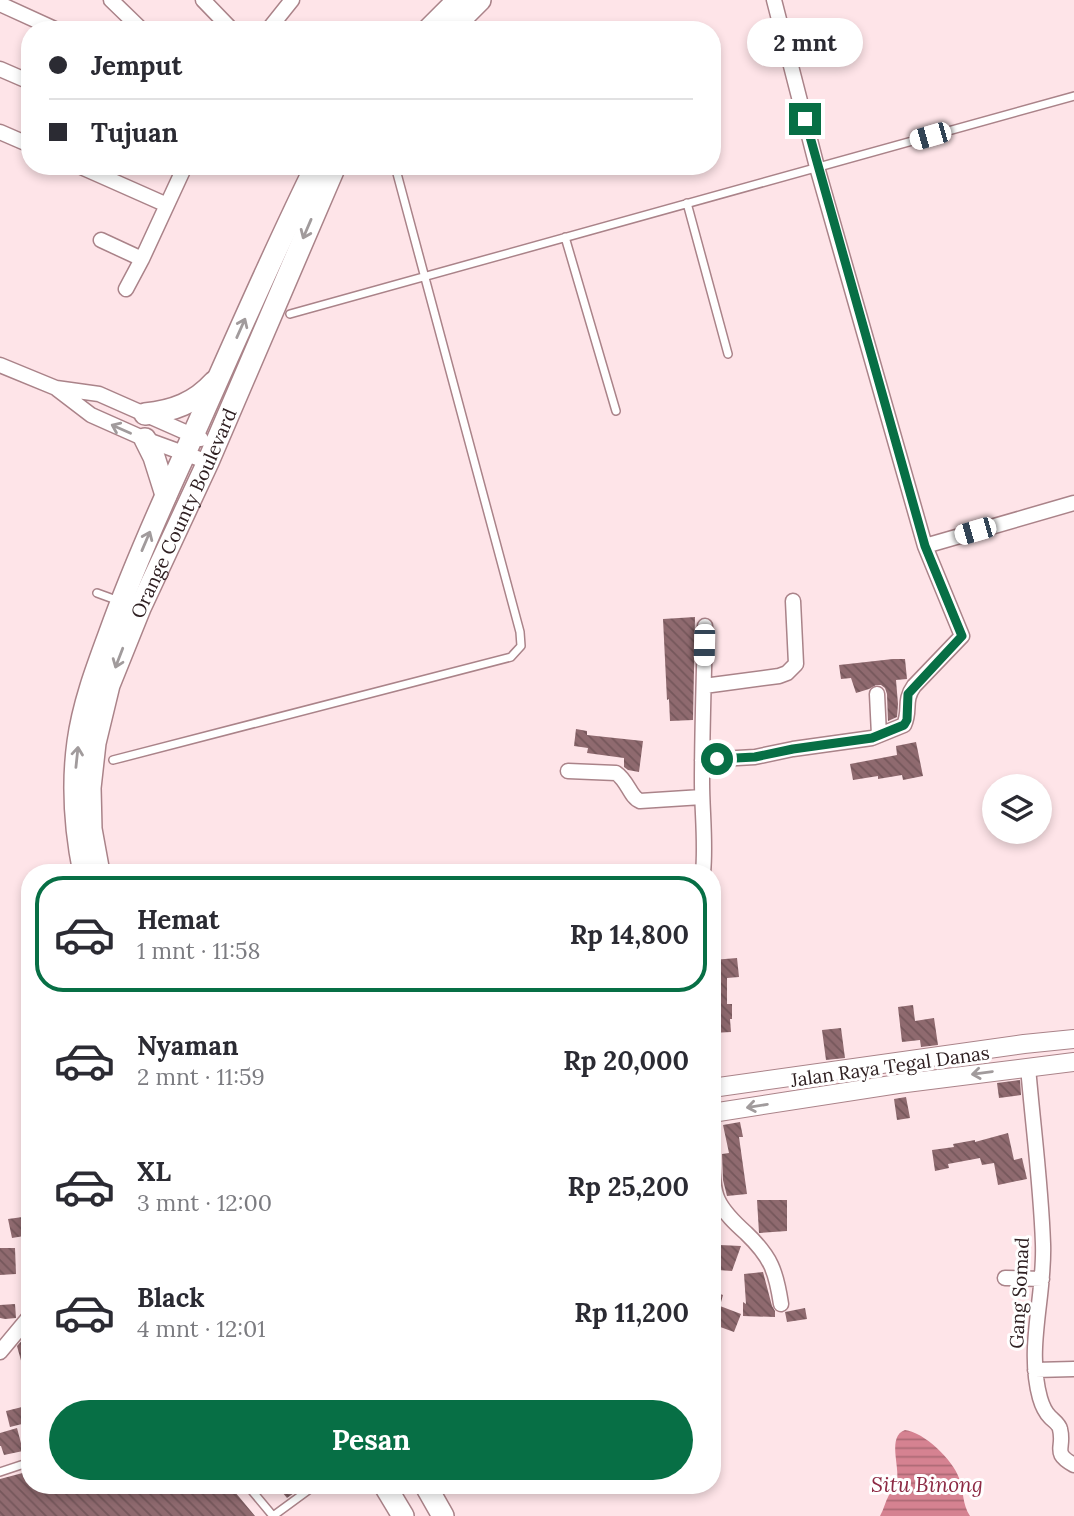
<!DOCTYPE html>
<html lang="id">
<meta charset="utf-8">
<style>
body{margin:0;font-family:Lora,serif;background:#f7f7f7;color:#2b2b33;height:100vh;display:flex;flex-direction:column;font-size:26px;white-space:nowrap}
*{box-sizing:border-box;margin:0}
p{font-size:23px;color:#7c7c81}
.icon{flex:none;width:38px;height:38px;fill:none;stroke:currentColor;stroke-width:2;stroke-linecap:round;stroke-linejoin:round}
.map{position:relative;flex:1;overflow:hidden}
.drawer{position:absolute;left:21px;top:864px;width:700px;height:630px;display:flex;flex-direction:column;background:#fff;border-radius:28px;box-shadow:0 4px 10px #0003}
.drawer>*{flex:none}
.guide{position:absolute;left:21px;top:21px;width:700px;height:154px;border-radius:28px;box-shadow:0 4px 10px #0003;display:grid;align-content:center;height:154px;padding:0 28px;background:#fff}
.tools{position:absolute;left:982px;top:774px;display:grid;gap:14px}
.tools a{display:grid;place-items:center;width:70px;height:70px;border-radius:50%;background:#fff;box-shadow:0 4px 10px #0003;font-size:35px}
.end{position:absolute;width:32px;height:32px;margin:-16px;border:9px solid #076f45;background:#fff;box-shadow:0 0 0 4px #fff}
.from{border-radius:50%}
.bubble{position:absolute;height:49px;border-radius:24px;background:#fff;box-shadow:0 4px 10px #0003;font-size:23px;font-weight:800;line-height:49px;text-align:center}
.car{position:absolute;width:21px;height:42px;margin:-21px -10px;border-radius:9px;box-shadow:0 0 5px 2px #0007;background:linear-gradient(#fff 24%,#345 0 40%,#fff 0 76%,#345 0 86%,#fff 0)}
.guide b{display:flex;align-items:center;gap:24px;height:66px;font-size:26px}
.guide b+b{border-top:2px solid #e1e1e2}
.guide i{width:18px;height:18px;background:#2b2b33}
ul{padding:12px 0 0;list-style:none}
li{display:flex;align-items:center;gap:21px;height:116px;margin:0 14px 10px;padding:0 14px;border:4px solid transparent;border-radius:28px}
li div{flex:1}
li b{display:block;font-size:26px}
li em{font-style:normal;font-weight:800}
li.current{border-color:#076f45}
li>.icon{width:63px;height:63px;stroke-width:1.5}
.primary-button{display:flex;gap:14px;margin-top:auto;padding:14px 28px}
.primary-button a{flex:1;height:80px;border-radius:42px;background:#076f45;color:#fff;font-size:28px;font-weight:800;line-height:80px;text-align:center}
.map>svg:first-child{display:block}
</style>
<div class="map">
<svg width="1074" height="1516" viewBox="0 0 1074 1516">
<defs>
<pattern id="water-rules" width="6" height="5" patternUnits="userSpaceOnUse" patternTransform="scale(1.75)"><rect width="6" height="5" fill="#d58291"/><path d="M0 2.5h6" fill="none" stroke="#ad6a76"/></pattern>
<pattern id="building-back-hatch" width="6" height="6" patternUnits="userSpaceOnUse" patternTransform="scale(1.75)"><rect width="6" height="6" fill="#8f6a6f"/><path d="M-1 5l2 2M0 0l6 6M5-1l2 2" fill="none" stroke="#75575b"/></pattern>
</defs>
<rect width="100%" height="100%" fill="#fee4e8"/>
<!-- water -->
<path fill="url(#water-rules)" d="M905,1430C924,1432 953,1460 959,1478C964,1491 962,1504 970,1516H880C884,1509 885,1502 889,1495C891,1490 896,1487 897,1481C900,1466 887,1436 905,1430Z"/>
<!-- building -->
<path fill="url(#building-back-hatch)" d="M695,617L693,720L670,721L669,699L667,700L663,619Z
M893,659H905L907,679L896,680L898,704L897,717L888,721L887,694L885,688L881,685H876L869,689L856,693L851,678L841,679L839,665Z
M576,729L587,731V735L643,741L639,772L628,770L624,767V758L587,753L588,748L574,746Z
M916,742L923,776L903,780L902,775L878,779V776L853,780L850,764L897,755L896,746Z
M737,958L739,977L727,978V1004H732V1019H730L731,1032L712,1033V980H714L713,960Z
M913,1005L915,1021L934,1018L938,1045L921,1047L920,1040L902,1042L898,1007Z
M841,1028L845,1058L826,1060L822,1030Z
M1020,1080L1021,1095L999,1098L997,1083Z
M906,1097L910,1118L897,1120L894,1099Z
M740,1122L743,1137H739L747,1194L727,1196L723,1180L722,1154L729,1153L723,1125Z
M1008,1133L1014,1160L1022,1158L1027,1179L998,1185L994,1163L982,1165L980,1158L948,1164L949,1168L935,1171L932,1150L954,1147L953,1144L975,1140V1142Z
M757,1200H787V1231L759,1233Z
M30,1216V1235L12,1238L8,1219Z
M720,1245L741,1246L732,1271L718,1270Z
M0,1248H15L16,1274L0,1275Z
M763,1272L772,1306L775,1311V1317L743,1316V1302L746,1304L744,1274Z
M712,1291L723,1295L720,1306L741,1314L734,1332L712,1324Z
M15,1304L16,1318L5,1319L0,1318V1305Z
M805,1308L807,1319L787,1322L785,1312Z
M30,1336V1378L26,1379L17,1346L25,1337Z
M30,1405V1422L10,1427L6,1411Z
M17,1428L23,1451L4,1455L1,1446H0V1433Z
M30,1471V1486H230L255,1516H0V1479Z
M277,1486H304L287,1498Z"/>
<g fill="none" stroke-linecap="round" stroke-linejoin="round">
<defs>
<path id="service" d="M687,203L728,354
M565,237L616,411
M290,314L1074,96
M97,593L119,601
M113,760L511,657L521,646L520,632L395,166
M0,1472L30,1462
M248,1486L273,1516
M273,1516L314,1486"/>
<path id="minor" d="M111,0L142,30
M203,0L232,30
M774,0L817,167L925,546L1074,503
M0,4L57,30
M268,30L292,0
M0,69L30,82
M0,132L30,145
M79,166L167,205
M101,240L142,259
M126,289L142,259L185,166
M0,365L56,388L99,394L201,439
M57,389L91,415L145,439L208,462
M704,686L779,676L787,673L796,664L793,601
M877,694L879,735
M702,760L755,757L793,749L872,738L904,725C911,710 903,701 914,686L962,636L925,546
M568,771L616,773C628,781 630,797 640,801L702,797
M703,873C706,843 702,812 702,782C702,730 704,678 705,626
M1028,1067C1033,1126 1041,1185 1043,1244C1045,1296 1026,1347 1040,1398C1042,1405 1045,1412 1050,1417C1054,1421 1059,1424 1060,1429C1065,1449 1051,1452 1074,1465
M712,1147C713,1163 711,1185 718,1200C724,1213 736,1224 746,1233C771,1257 776,1271 781,1304
M1005,1278L1042,1279
M0,1352L30,1316
M1035,1370L1074,1369"/>
<path id="tertiary" d="M712,1088L1024,1044L1074,1039
M712,1113L898,1084L1074,1062"/>
<g id="secondary">
<path d="M428,30L458,0"/>
<path d="M450,30L480,0"/>
<path d="M145,414C173,411 195,403 214,382"/>
<path d="M145,439L154,457L166,495"/>
<path d="M84,873C75,829 72,786 78,742C83,705 96,670 109,635C130,576 156,517 182,460C226,362 268,263 316,166"/>
<path id="s1" d="M99,873L91,829L90,788L95,743L109,685L140,608L208,462L335,166"/>
<path d="M385,1486L403,1516"/>
<path d="M426,1486L443,1516"/>
</g>
</defs>
<!-- service casing -->
<use href="#service" stroke="#aa8389" stroke-width="10"/>
<!-- minor casing -->
<use href="#minor" stroke="#aa8389" stroke-width="17"/>
<!-- tertiary casing -->
<use href="#tertiary" stroke="#aa8389" stroke-width="20"/>
<!-- secondary casing -->
<use href="#secondary" stroke="#aa8389" stroke-width="24"/>
<!-- service -->
<use href="#service" stroke="#fff" stroke-width="7"/>
<!-- minor -->
<use href="#minor" stroke="#fff" stroke-width="14"/>
<!-- tertiary -->
<use href="#tertiary" stroke="#fff" stroke-width="18"/>
<!-- secondary -->
<use href="#secondary" stroke="#fff" stroke-width="21"/>
</g>
<!-- one-way arrows -->
<defs><path id="oneway-shaft" d="M-6 0H5M1.5-3L5.5 0L1.5 3" fill="none" stroke-width="1.6" stroke-linecap="round" stroke-linejoin="round" transform="scale(1.75)"/></defs>
<g stroke="#a19b9c">
<use href="#oneway-shaft" transform="translate(307 229) rotate(113)"/>
<use href="#oneway-shaft" transform="translate(241 328) rotate(-66)"/>
<use href="#oneway-shaft" transform="translate(121 429) rotate(-156)"/>
<use href="#oneway-shaft" transform="translate(146 541) rotate(-67)"/>
<use href="#oneway-shaft" transform="translate(119 658) rotate(111)"/>
<use href="#oneway-shaft" transform="translate(77 757) rotate(-84)"/>
<use href="#oneway-shaft" transform="translate(982 1073) rotate(172)"/>
<use href="#oneway-shaft" transform="translate(757 1106) rotate(171)"/>
</g>
<g fill="none" stroke-linecap="round" stroke-linejoin="round">
<!-- route -->
<path stroke="#076f45" stroke-width="9" d="M717,759L755,757L793,749L872,738L904,725L907,720L908,694L962,636L925,546L805,119"/>
</g>
<g text-anchor="middle" stroke-width="6" stroke-linejoin="round" paint-order="stroke">
<!-- street labels -->
<g font-size="19" fill="#2f2022" stroke="#fff">
<text dy="7" stroke="none"><textPath href="#s1" startOffset="378">Orange County Boulevard</textPath></text>
<text transform="translate(890 1066) rotate(-8)" y="7">Jalan Raya Tegal Danas</text>
<text transform="translate(1019 1293) rotate(-87)" y="7">Gang Somad</text>
</g>
<!-- water labels -->
<g font-size="21" font-style="italic" fill="#8d2a44" stroke="#fff">
<text x="927" y="1492">Situ Binong</text>
</g>
</g>
</svg>
<div class="tools">
<a><svg class="icon" aria-label="layers" viewBox="0 0 24 24"><path d="M12 4l9 5-9 5-9-5zM3 14l9 5 9-5"/></svg></a>
</div>
<i class="end from" style="left:717px;top:759px"></i>
<i class="end" style="left:805px;top:119px"></i>
<div class="bubble" style="left:747px;top:18px;width:116px">2 mnt</div>
<i class="car" style="left:930px;top:136px;rotate:254deg"></i>
<i class="car" style="left:975px;top:531px;rotate:254deg"></i>
<i class="car" style="left:704px;top:645px;rotate:181deg"></i>
<div class="guide">
<b><i class="from"></i>Jemput</b>
<b><i></i>Tujuan</b>
</div>
<section class="drawer">
<ul>
<li class="current"><svg class="icon" aria-label="car" viewBox="0 0 24 24"><path d="M5 17H2v-5l4-1 3-4h7l3 4 3 1v5h-3M9 17h6M6 11h13"/><circle cx="7" cy="17" r="2"/><circle cx="17" cy="17" r="2"/></svg><div><b>Hemat</b><p>1 mnt · 11:58</p></div><em>Rp 14,800</em></li>
<li><svg class="icon" aria-label="car" viewBox="0 0 24 24"><path d="M5 17H2v-5l4-1 3-4h7l3 4 3 1v5h-3M9 17h6M6 11h13"/><circle cx="7" cy="17" r="2"/><circle cx="17" cy="17" r="2"/></svg><div><b>Nyaman</b><p>2 mnt · 11:59</p></div><em>Rp 20,000</em></li>
<li><svg class="icon" aria-label="car" viewBox="0 0 24 24"><path d="M5 17H2v-5l4-1 3-4h7l3 4 3 1v5h-3M9 17h6M6 11h13"/><circle cx="7" cy="17" r="2"/><circle cx="17" cy="17" r="2"/></svg><div><b>XL</b><p>3 mnt · 12:00</p></div><em>Rp 25,200</em></li>
<li><svg class="icon" aria-label="car" viewBox="0 0 24 24"><path d="M5 17H2v-5l4-1 3-4h7l3 4 3 1v5h-3M9 17h6M6 11h13"/><circle cx="7" cy="17" r="2"/><circle cx="17" cy="17" r="2"/></svg><div><b>Black</b><p>4 mnt · 12:01</p></div><em>Rp 11,200</em></li>
</ul>
<div class="primary-button"><a>Pesan</a></div>
</section>
</div>
